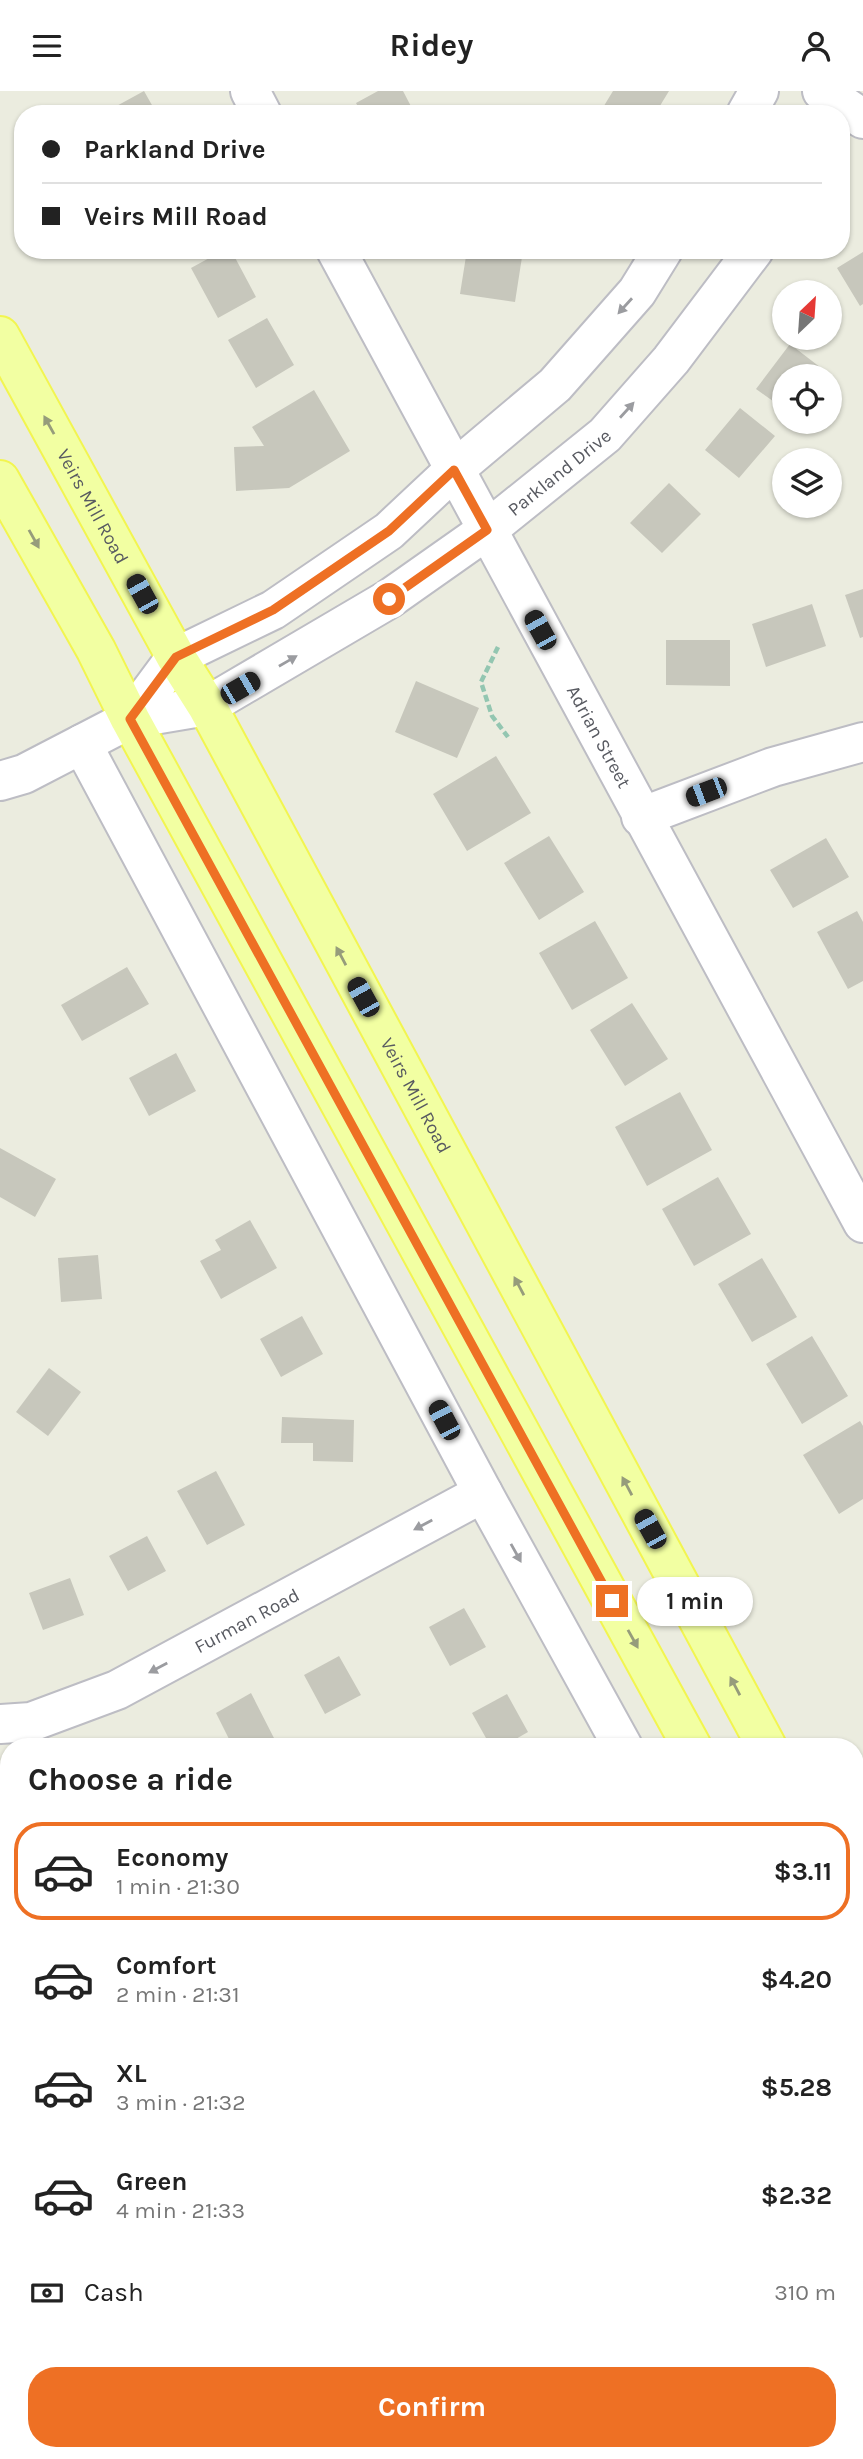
<!DOCTYPE html>
<meta charset="utf-8">
<style>
body{margin:0;font-family:Karla,sans-serif;background:#f6f6f6;color:#222;height:100vh;display:flex;flex-direction:column;font-size:26px;white-space:nowrap}
*{box-sizing:border-box;margin:0}
p{font-size:23px;color:#767676}
.icon{flex:none;width:38px;height:38px;fill:none;stroke:currentColor;stroke-width:2;stroke-linecap:round;stroke-linejoin:round}
.map{position:relative;flex:1;overflow:hidden}
.side{position:absolute;left:0px;top:1647px;width:864px;height:723px;display:flex;flex-direction:column;background:#fff;border-radius:28px 28px 0 0;box-shadow:0 2px 5px #0004}
.side>*{flex:none}
.top-card{position:absolute;left:14px;top:14px;width:836px;height:154px;border-radius:28px;box-shadow:0 2px 5px #0004;display:grid;align-content:center;height:154px;padding:0 28px;background:#fff}
.needle{width:46px;rotate:25deg}
.tools{position:absolute;left:772px;top:189px;display:grid;gap:14px}
.tools a{display:grid;place-items:center;width:70px;height:70px;border-radius:50%;background:#fff;box-shadow:0 2px 5px #0004;font-size:35px}
.end{position:absolute;width:32px;height:32px;margin:-16px;border:9px solid #ee7024;background:#fff;box-shadow:0 0 0 4px #fff}
.from{border-radius:50%}
.bubble{position:absolute;height:49px;border-radius:24px;background:#fff;box-shadow:0 2px 5px #0004;font-size:23px;font-weight:700;line-height:49px;text-align:center}
.car{position:absolute;width:21px;height:42px;margin:-21px -10px;border-radius:9px;box-shadow:0 0 5px 2px #0007;background:linear-gradient(#222 24%,#8ab4d8 0 40%,#222 0 76%,#8ab4d8 0 86%,#222 0)}
.top-card b{display:flex;align-items:center;gap:24px;height:66px;font-size:26px}
.top-card b+b{border-top:2px solid #e0e0e0}
.top-card i{width:18px;height:18px;background:#222}
ul{padding:0;list-style:none}
li{display:flex;align-items:center;gap:21px;height:98px;margin:0 14px 10px;padding:0 14px;border:4px solid transparent;border-radius:28px}
li div{flex:1}
li b{display:block;font-size:26px}
li em{font-style:normal;font-weight:700}
li.on{border-color:#ee7024}
li>.icon{width:63px;height:63px;stroke-width:1.5}
h2{padding:0 28px;font-size:32px;line-height:84px}
.pay{display:flex;align-items:center;gap:18px;height:77px;padding:0 28px;font-size:26px}
.pay p{margin-inline-start:auto}
.button{display:flex;gap:14px;margin-top:auto;padding:14px 28px}
.button a{flex:1;height:80px;border-radius:28px;background:#ee7024;color:#fff;font-size:28px;font-weight:700;line-height:80px;text-align:center}
header{display:flex;justify-content:space-between;align-items:center;height:91px;padding:0 28px;background:#fff;font-size:32px;font-weight:700}
.map>svg:first-child{display:block}
</style>
<header><svg class="icon" aria-label="menu" viewBox="0 0 24 24"><path d="M4 6h16M4 12h16M4 18h16"/></svg>Ridey<svg class="icon" aria-label="person" viewBox="0 0 24 24"><circle cx="12" cy="8" r="4"/><path d="M4 21q1-7 8-7t8 7"/></svg></header>
<div class="map">
<svg width="863" height="2368" viewBox="0 0 863 2368">
<rect width="100%" height="100%" fill="#ebecdf"/>
<!-- green -->
<path fill="#bae5c7" d="M9,1829V2197L0,2202V1830Z"/>
<g fill="none" stroke-linecap="round" stroke-linejoin="round">
<!-- stream -->
<path stroke="#9db7ff" stroke-width="10" d="M0,1947L9,1943"/>
</g>
<!-- building -->
<path fill="#c7c7bc" d="M144,0L157,23H102Z
M378,0H403L415,23H362L356,12Z
M613,0H669L655,23H599Z
M224,159H231L256,206L218,227L191,177Z
M467,159L522,166L515,211L460,203Z
M863,161V213L860,215L837,177Z
M267,227L294,274L256,297L228,249Z
M790,253L825,280L821,285H784V318L756,298Z
M314,299L350,360L289,397L236,400L234,356L264,355L252,336Z
M740,317L775,345L739,387L705,359Z
M669,392L701,423L662,462L630,432Z
M863,498V546L860,547L845,504Z
M812,513L826,555L766,576L752,533Z
M666,549H730V595L666,594Z
M416,590L479,617L457,667L395,641Z
M496,665L531,722L467,760L433,703Z
M549,745L584,801L539,829L504,772Z
M826,747L849,786L793,817L770,779Z
M857,820L863,831V890L848,898L817,841Z
M595,830L628,887L572,919L539,862Z
M127,876L149,913L82,950L61,914Z
M632,912L668,968L625,995L590,939Z
M176,962L196,1000L149,1025L129,987Z
M680,1001L712,1059L647,1095L615,1036Z
M0,1057L56,1088L35,1126L0,1106Z
M718,1086L751,1143L694,1175L662,1118Z
M250,1129L277,1177L221,1208L200,1170L221,1159L215,1149Z
M98,1164L102,1208L61,1211L58,1167Z
M762,1167L797,1226L752,1251L718,1193Z
M302,1225L323,1263L281,1286L260,1248Z
M812,1245L848,1305L802,1333L766,1273Z
M49,1277L81,1301L48,1345L16,1321Z
M282,1326L354,1329L353,1371L313,1370V1352H281Z
M860,1330L863,1335V1408L839,1423L803,1364Z
M216,1380L245,1434L207,1454L177,1400Z
M147,1445L166,1480L128,1500L109,1465Z
M70,1487L84,1524L43,1539L29,1502Z
M464,1517L486,1556L450,1575L429,1536Z
M339,1565L361,1604L325,1623L304,1584Z
M251,1602L276,1651L268,1656H233L216,1622Z
M507,1603L528,1641L502,1656H491L472,1622Z
M861,2253L863,2300L856,2305V2256Z
M738,2361H749L753,2368H724Z"/>
<g fill="none" stroke-linecap="round" stroke-linejoin="round">
<defs>
<g id="minor">
<path d="M250,0L262,23"/>
<path d="M822,0L863,28"/>
<path d="M746,23L759,0"/>
<path id="s1" d="M336,159L863,1132"/>
<path d="M130,628L176,566L273,519L389,440L454,379L555,294L637,201L663,159"/>
<path d="M82,653L483,1402L623,1656"/>
<path id="s2" d="M0,690L24,683L130,628L207,615L389,508L487,439L605,344L671,269L754,159"/>
<path d="M641,726L773,676L863,651"/>
<path id="s3" d="M0,1633L31,1631L117,1599L483,1402"/>
<path d="M856,2077L863,2090"/>
<path d="M0,2249L9,2244"/>
<path d="M0,2288L9,2304"/>
<path d="M40,2361L44,2368"/>
<path d="M537,2361L541,2368"/>
</g>
<g id="major">
<path id="s4" d="M0,245L176,566L207,615L767,1656"/>
<path d="M0,389L96,559L130,628L692,1656"/>
<path d="M856,1821L863,1834"/>
<path d="M856,1952L863,1965"/>
</g>
</defs>
<!-- minor casing -->
<use href="#minor" stroke="#bdbdc4" stroke-width="42"/>
<!-- major casing -->
<use href="#major" stroke="#f2f550" stroke-width="42"/>
<!-- path -->
<path stroke="#93c6b1" stroke-width="4.5" stroke-dasharray="7 3.5" stroke-linecap="butt" d="M498,556L481,591L492,625L508,646
M0,2169H9"/>
<!-- minor -->
<use href="#minor" stroke="#fff" stroke-width="38"/>
<!-- major -->
<use href="#major" stroke="#f2ffa2" stroke-width="38"/>
</g>
<!-- one-way arrows -->
<defs><path id="oneway-solid" d="M-6-.8H1V-3.2L6.5 0L1 3.2V.8H-6Z" transform="scale(1.75)"/></defs>
<g fill="#9b9ca0">
<use href="#oneway-solid" transform="translate(625 215) rotate(132)"/>
<use href="#oneway-solid" transform="translate(627 319) rotate(-48)"/>
<use href="#oneway-solid" transform="translate(288 570) rotate(-30)"/>
<use href="#oneway-solid" transform="translate(423 1434) rotate(152)"/>
<use href="#oneway-solid" transform="translate(516 1462) rotate(61)"/>
<use href="#oneway-solid" transform="translate(158 1577) rotate(152)"/>
</g>
<g fill="#969c7b">
<use href="#oneway-solid" transform="translate(49 334) rotate(-119)"/>
<use href="#oneway-solid" transform="translate(34 448) rotate(61)"/>
<use href="#oneway-solid" transform="translate(341 865) rotate(-118)"/>
<use href="#oneway-solid" transform="translate(519 1195) rotate(-118)"/>
<use href="#oneway-solid" transform="translate(627 1395) rotate(-118)"/>
<use href="#oneway-solid" transform="translate(633 1548) rotate(61)"/>
<use href="#oneway-solid" transform="translate(735 1595) rotate(-118)"/>
</g>
<g fill="none" stroke-linecap="round" stroke-linejoin="round">
<!-- route -->
<path stroke="#ee7024" stroke-width="9" d="M389,508L487,439L454,379L389,440L273,519L176,566L130,628L612,1510"/>
</g>
<g text-anchor="middle" stroke-width="5" stroke-linejoin="round" paint-order="stroke">
<!-- street labels -->
<g font-size="19" fill="#585a61" stroke="#fff">
<text dy="7" stroke="none"><textPath href="#s2" startOffset="646">Parkland Drive</textPath></text>
<text dy="7" stroke="none"><textPath href="#s4" startOffset="194">Veirs Mill Road</textPath></text>
<text dy="7" stroke="none"><textPath href="#s1" startOffset="553">Adrian Street</textPath></text>
<text dy="7" stroke="none"><textPath href="#s4" startOffset="866">Veirs Mill Road</textPath></text>
<text dy="7" stroke="none"><textPath href="#s3" startOffset="270">Furman Road</textPath></text>
</g>
</g>
</svg>
<div class="tools">
<a><svg class="needle" viewBox="-14 -14 28 28"><path d="M0-13l5 13h-10z" fill="#e53935"/><path d="M0 13l5-13h-10z" fill="#767676"/></svg></a>
<a><svg class="icon" aria-label="locate" viewBox="0 0 24 24"><circle cx="12" cy="12" r="6"/><path d="M12 2v4M12 18v4M2 12h4M18 12h4"/></svg></a>
<a><svg class="icon" aria-label="layers" viewBox="0 0 24 24"><path d="M12 4l9 5-9 5-9-5zM3 14l9 5 9-5"/></svg></a>
</div>
<i class="end from" style="left:389px;top:508px"></i>
<i class="end" style="left:612px;top:1510px"></i>
<div class="bubble" style="left:637px;top:1486px;width:116px">1 min</div>
<i class="car" style="left:142px;top:503px;rotate:331deg"></i>
<i class="car" style="left:540px;top:539px;rotate:331deg"></i>
<i class="car" style="left:240px;top:597px;rotate:60deg"></i>
<i class="car" style="left:706px;top:701px;rotate:249deg"></i>
<i class="car" style="left:363px;top:906px;rotate:331deg"></i>
<i class="car" style="left:444px;top:1329px;rotate:332deg"></i>
<i class="car" style="left:650px;top:1438px;rotate:331deg"></i>
<div class="top-card">
<b><i class="from"></i>Parkland Drive</b>
<b><i></i>Veirs Mill Road</b>
</div>
<section class="side">
<h2>Choose a ride</h2>
<ul>
<li class="on"><svg class="icon" aria-label="car" viewBox="0 0 24 24"><path d="M5 17H2v-5l4-1 3-4h7l3 4 3 1v5h-3M9 17h6M6 11h13"/><circle cx="7" cy="17" r="2"/><circle cx="17" cy="17" r="2"/></svg><div><b>Economy</b><p>1 min · 21:30</p></div><em>$3.11</em></li>
<li><svg class="icon" aria-label="car" viewBox="0 0 24 24"><path d="M5 17H2v-5l4-1 3-4h7l3 4 3 1v5h-3M9 17h6M6 11h13"/><circle cx="7" cy="17" r="2"/><circle cx="17" cy="17" r="2"/></svg><div><b>Comfort</b><p>2 min · 21:31</p></div><em>$4.20</em></li>
<li><svg class="icon" aria-label="car" viewBox="0 0 24 24"><path d="M5 17H2v-5l4-1 3-4h7l3 4 3 1v5h-3M9 17h6M6 11h13"/><circle cx="7" cy="17" r="2"/><circle cx="17" cy="17" r="2"/></svg><div><b>XL</b><p>3 min · 21:32</p></div><em>$5.28</em></li>
<li><svg class="icon" aria-label="car" viewBox="0 0 24 24"><path d="M5 17H2v-5l4-1 3-4h7l3 4 3 1v5h-3M9 17h6M6 11h13"/><circle cx="7" cy="17" r="2"/><circle cx="17" cy="17" r="2"/></svg><div><b>Green</b><p>4 min · 21:33</p></div><em>$2.32</em></li>
</ul>
<div class="pay"><svg class="icon" aria-label="cash" viewBox="0 0 24 24"><path d="M3 7h18v10H3z"/><circle cx="12" cy="12" r="2"/></svg>Cash<p>310 m</p></div>
<div class="button"><a>Confirm</a></div>
</section>
</div>
